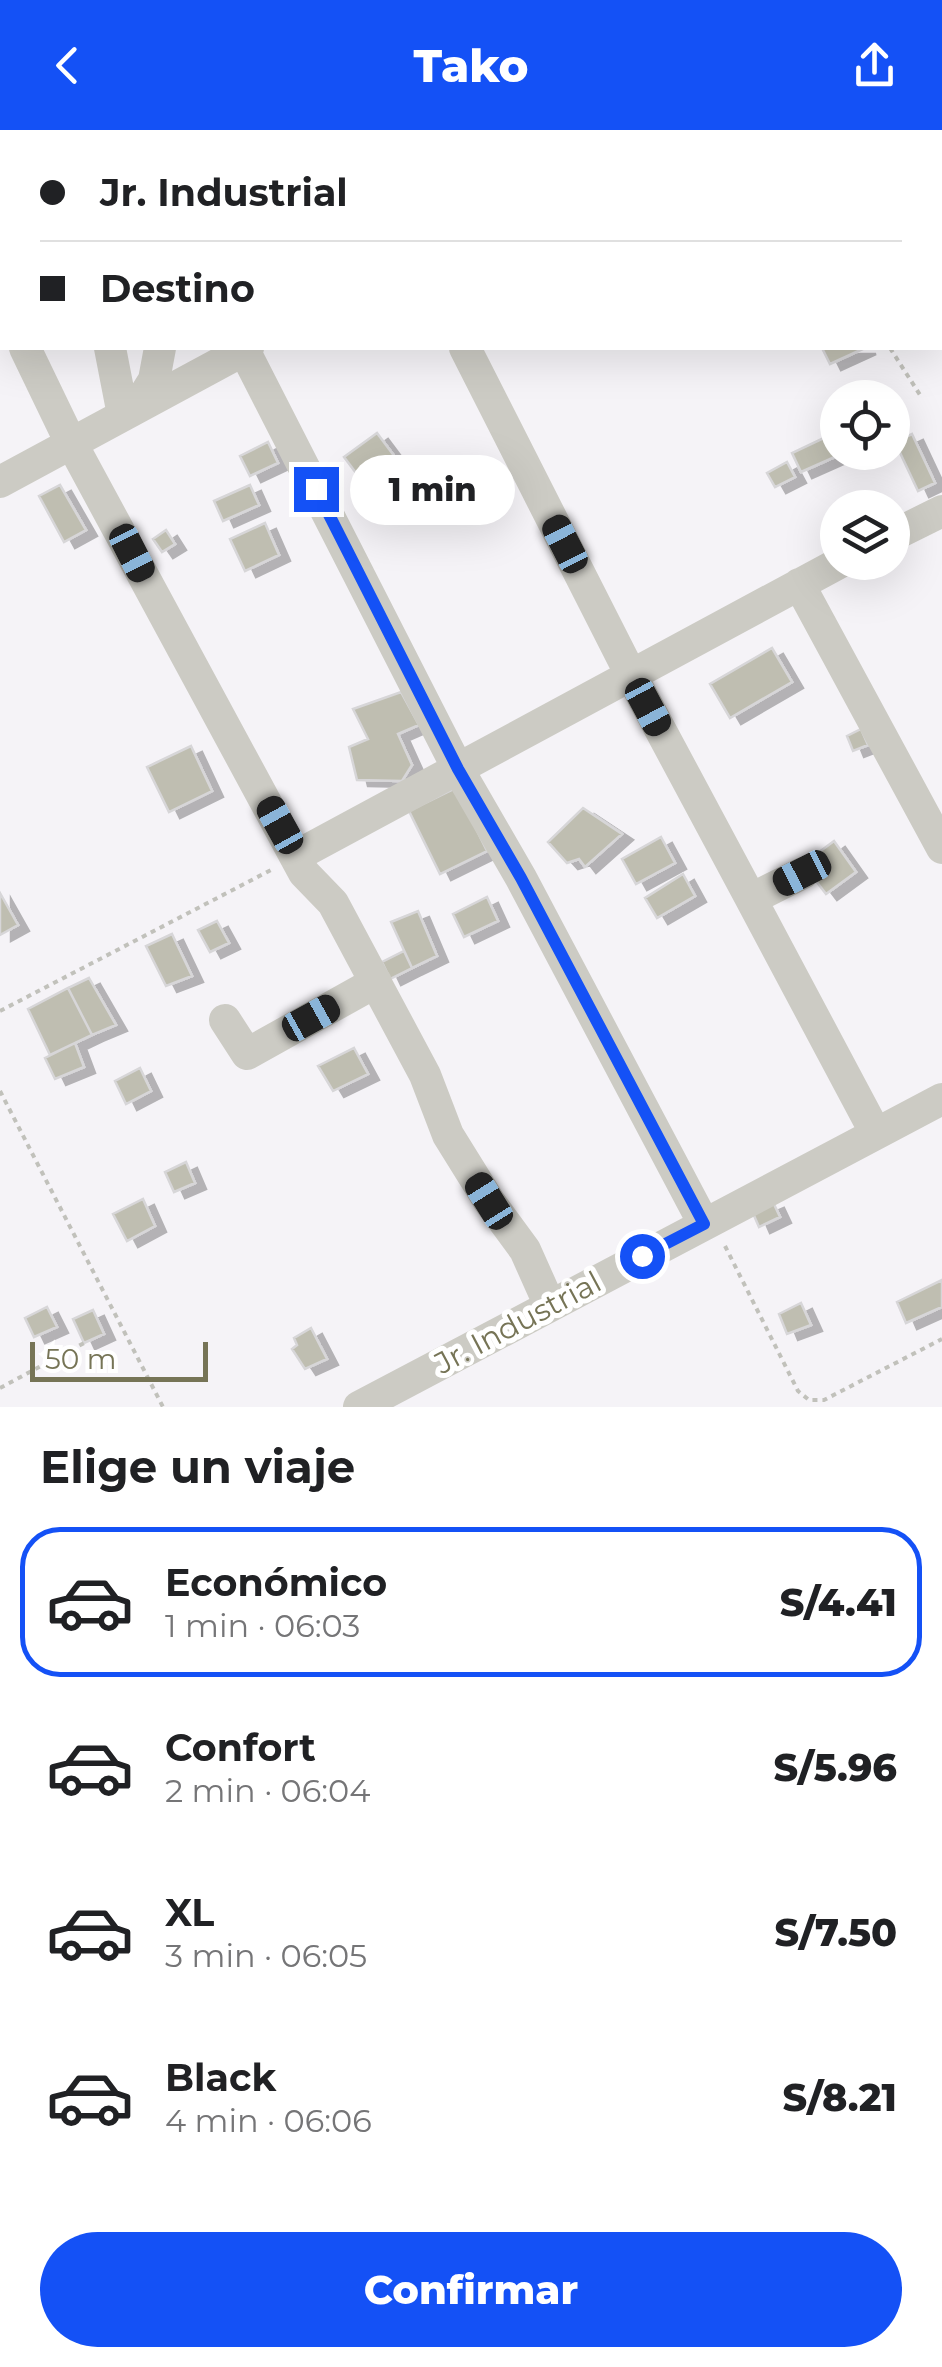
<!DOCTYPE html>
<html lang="es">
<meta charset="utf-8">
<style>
body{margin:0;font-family:Montserrat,sans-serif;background:#f2f2f2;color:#202124;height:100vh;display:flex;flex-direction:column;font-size:38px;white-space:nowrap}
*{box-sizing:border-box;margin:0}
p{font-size:32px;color:#757577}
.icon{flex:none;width:55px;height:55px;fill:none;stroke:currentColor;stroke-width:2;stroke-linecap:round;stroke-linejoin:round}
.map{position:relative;height:1277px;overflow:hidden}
.sheet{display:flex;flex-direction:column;background:#fff;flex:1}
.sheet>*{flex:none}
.hud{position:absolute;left:0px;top:0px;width:942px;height:220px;box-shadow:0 10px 40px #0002;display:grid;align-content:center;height:220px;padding:0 40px;background:#fff}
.tools{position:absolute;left:820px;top:250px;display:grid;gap:20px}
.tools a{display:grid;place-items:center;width:90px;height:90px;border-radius:50%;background:#fff;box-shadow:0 10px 40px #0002;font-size:50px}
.scale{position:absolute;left:30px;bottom:25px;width:178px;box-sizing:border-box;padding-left:10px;border:5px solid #767456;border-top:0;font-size:28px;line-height:35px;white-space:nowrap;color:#767456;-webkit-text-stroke:8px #fff;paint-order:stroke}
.end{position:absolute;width:45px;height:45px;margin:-22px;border:12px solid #1451f6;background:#fff;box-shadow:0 0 0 5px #fff}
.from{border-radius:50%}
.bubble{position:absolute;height:70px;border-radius:35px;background:#fff;box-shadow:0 10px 40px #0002;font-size:32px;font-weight:800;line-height:70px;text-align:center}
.car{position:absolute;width:30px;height:60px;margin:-30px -15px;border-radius:12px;box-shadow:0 0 8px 2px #0007;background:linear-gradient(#222 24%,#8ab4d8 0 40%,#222 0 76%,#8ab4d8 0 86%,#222 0)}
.hud b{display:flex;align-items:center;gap:35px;height:95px;font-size:38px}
.hud b+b{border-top:2px solid #e0e0e0}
.hud i{width:25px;height:25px;background:#202124}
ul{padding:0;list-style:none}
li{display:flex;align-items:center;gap:30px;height:150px;margin:0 20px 15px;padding:0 20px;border:5px solid transparent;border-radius:40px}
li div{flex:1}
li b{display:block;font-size:38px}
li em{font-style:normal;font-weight:800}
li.active{border-color:#1451f6}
li>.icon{width:90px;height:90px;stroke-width:1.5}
h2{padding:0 40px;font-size:45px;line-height:120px}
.cta{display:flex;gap:20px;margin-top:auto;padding:20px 40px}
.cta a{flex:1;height:115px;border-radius:60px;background:#1451f6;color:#fff;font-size:40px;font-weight:800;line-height:115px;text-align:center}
header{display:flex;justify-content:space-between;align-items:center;height:130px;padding:0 40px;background:#1451f6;color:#fff;font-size:45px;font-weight:800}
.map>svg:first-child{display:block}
</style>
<header><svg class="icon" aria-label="back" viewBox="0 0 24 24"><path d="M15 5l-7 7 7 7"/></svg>Tako<svg class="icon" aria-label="share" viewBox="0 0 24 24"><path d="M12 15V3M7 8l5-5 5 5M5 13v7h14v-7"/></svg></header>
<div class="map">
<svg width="942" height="1277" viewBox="0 0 942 1277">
<defs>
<filter id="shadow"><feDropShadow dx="11" dy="6" stdDeviation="0" flood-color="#0004"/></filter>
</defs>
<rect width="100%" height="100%" fill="#f5f3f7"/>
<!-- building -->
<path fill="#bfbeb1" stroke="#d7d6d8" stroke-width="2.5" filter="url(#shadow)" d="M822,218H865L830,234Z
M377,303L395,327L362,351L344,327Z
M912,304L935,353L918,361L895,312Z
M828,306L837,326L801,342L792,323Z
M268,312L278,333L250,346L240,326Z
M787,332L795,347L775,357L767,343Z
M60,355L86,400L64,412L39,366Z
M250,355L259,375L223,391L214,371Z
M265,393L279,425L245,441L230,409Z
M166,400L175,414L162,422L153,409Z
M772,518L792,552L730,588L710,554Z
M401,562L419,595L398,604L412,635L402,651L357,650L349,617L368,609L353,579Z
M861,599L868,615L853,621L847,606Z
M191,616L212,661L169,682L147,637Z
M456,658L487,721L440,744L409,681Z
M583,678L622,704L585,737L579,729L567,733L548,712Z
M661,707L675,733L636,754L622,729Z
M834,711L856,742L826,764L803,734Z
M683,744L695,766L657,788L645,768Z
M0,763L18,795L0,805Z
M487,767L498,791L464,807L453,784Z
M418,781L437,826L412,838L391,792Z
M217,791L229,813L210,822L198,800Z
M172,804L192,846L166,856L146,816Z
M404,821L412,838L390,849L382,832Z
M89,848L116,895L92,905L68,858Z
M68,858L92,905L50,925L28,879Z
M75,913L84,937L55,949L45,928Z
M354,918L368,944L333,961L318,936Z
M140,938L151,961L126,974L115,951Z
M186,1032L195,1053L174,1062L165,1042Z
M143,1069L155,1096L127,1111L113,1084Z
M773,1072L780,1087L759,1097L752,1081Z
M942,1150V1177L906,1193L897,1172Z
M801,1173L811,1195L787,1204L779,1184Z
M47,1177L57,1197L34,1207L25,1188Z
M93,1180L104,1204L84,1213L73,1189Z
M311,1198L327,1229L305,1239L292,1219L297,1215L294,1208Z"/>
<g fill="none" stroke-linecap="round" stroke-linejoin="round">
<!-- path -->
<path stroke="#c1c1bb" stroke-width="4" stroke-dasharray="5 5" stroke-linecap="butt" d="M766,0L767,2
M890,218L922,268
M0,881L271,740
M0,961L163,1277
M725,1116L798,1261L809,1270H824L942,1209
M0,1258L84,1213"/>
<!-- minor -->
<path stroke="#cccbc4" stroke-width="32" d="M344,0L345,2
M559,0L561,2
M663,2L668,0
M0,164L2,170
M25,218L66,303L304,743L333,773L425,945L448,1005L489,1071L525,1120L550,1176
M110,218L123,285
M243,218L458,639L521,748L704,1094
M465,218L631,545L751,769L803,743
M137,277L154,250L160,218
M0,352L248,218
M892,406L942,381
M799,454L942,718
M296,726L841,432
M751,769L875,1002
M225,890L247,924L376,852
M359,1277L942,969"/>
</g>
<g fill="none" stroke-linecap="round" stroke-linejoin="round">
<!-- route -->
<path stroke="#1451f6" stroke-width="12" d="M316,359L458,639L521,748L704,1094L642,1126"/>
</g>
<g text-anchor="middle" stroke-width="10" stroke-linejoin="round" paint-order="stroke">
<!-- street labels -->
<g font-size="30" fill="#767456" stroke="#fff">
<text transform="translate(518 1193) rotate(-28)" y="10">Jr. Industrial</text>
</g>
</g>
</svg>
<div class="tools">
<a><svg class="icon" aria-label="locate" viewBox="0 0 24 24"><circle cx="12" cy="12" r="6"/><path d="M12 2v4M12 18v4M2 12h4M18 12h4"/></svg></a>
<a><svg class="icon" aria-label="layers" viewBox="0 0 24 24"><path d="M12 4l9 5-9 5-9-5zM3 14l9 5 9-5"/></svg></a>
</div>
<div class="scale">50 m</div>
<i class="end from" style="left:642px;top:1126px"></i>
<i class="end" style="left:316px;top:359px"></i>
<div class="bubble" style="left:350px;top:325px;width:165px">1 min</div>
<i class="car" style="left:565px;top:414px;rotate:333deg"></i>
<i class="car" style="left:132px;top:423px;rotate:153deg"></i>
<i class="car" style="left:648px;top:577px;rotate:152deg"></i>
<i class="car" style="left:280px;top:695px;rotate:331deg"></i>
<i class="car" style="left:802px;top:743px;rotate:243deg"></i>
<i class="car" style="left:311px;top:888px;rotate:61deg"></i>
<i class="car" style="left:489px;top:1071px;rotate:328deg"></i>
<div class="hud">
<b><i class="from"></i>Jr. Industrial</b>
<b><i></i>Destino</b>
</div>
</div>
<section class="sheet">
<h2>Elige un viaje</h2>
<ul>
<li class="active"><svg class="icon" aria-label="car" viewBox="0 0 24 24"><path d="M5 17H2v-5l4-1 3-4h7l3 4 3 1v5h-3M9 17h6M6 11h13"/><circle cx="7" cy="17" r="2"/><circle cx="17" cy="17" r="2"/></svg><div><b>Económico</b><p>1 min · 06:03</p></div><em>S/4.41</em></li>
<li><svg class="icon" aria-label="car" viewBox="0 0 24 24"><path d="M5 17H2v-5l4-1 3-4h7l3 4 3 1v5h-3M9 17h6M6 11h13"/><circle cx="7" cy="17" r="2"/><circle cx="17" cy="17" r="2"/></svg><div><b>Confort</b><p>2 min · 06:04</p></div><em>S/5.96</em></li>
<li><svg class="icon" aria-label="car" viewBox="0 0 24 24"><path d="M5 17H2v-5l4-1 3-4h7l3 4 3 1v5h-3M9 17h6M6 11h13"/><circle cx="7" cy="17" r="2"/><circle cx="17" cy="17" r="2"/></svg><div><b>XL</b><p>3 min · 06:05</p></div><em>S/7.50</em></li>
<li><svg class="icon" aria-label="car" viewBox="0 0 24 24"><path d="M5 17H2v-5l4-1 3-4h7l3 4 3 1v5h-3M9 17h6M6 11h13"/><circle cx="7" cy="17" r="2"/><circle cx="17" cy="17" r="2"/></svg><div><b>Black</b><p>4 min · 06:06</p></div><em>S/8.21</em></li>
</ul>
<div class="cta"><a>Confirmar</a></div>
</section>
